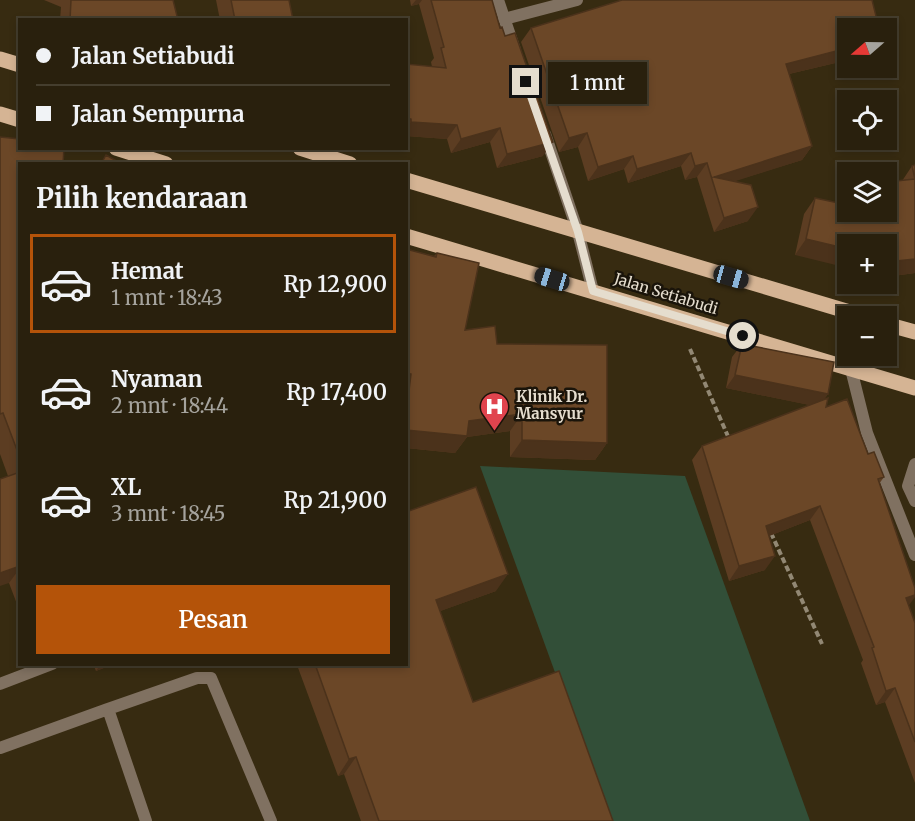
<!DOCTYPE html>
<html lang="id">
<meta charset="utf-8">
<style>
body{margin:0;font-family:Merriweather,serif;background:#352d1b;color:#f1f3f6;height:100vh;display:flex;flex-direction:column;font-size:22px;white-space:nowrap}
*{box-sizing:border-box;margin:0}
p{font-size:20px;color:#a5a39d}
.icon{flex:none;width:33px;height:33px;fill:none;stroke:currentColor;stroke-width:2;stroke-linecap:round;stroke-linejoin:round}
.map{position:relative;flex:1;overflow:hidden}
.details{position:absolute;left:18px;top:162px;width:390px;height:504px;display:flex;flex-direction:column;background:#29200d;border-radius:0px;box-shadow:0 3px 9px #0003,0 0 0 2px #453e2e}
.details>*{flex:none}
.hud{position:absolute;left:18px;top:18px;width:390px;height:132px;border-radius:0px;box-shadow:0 3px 9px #0003,0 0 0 2px #453e2e;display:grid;align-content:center;height:132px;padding:0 18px;background:#29200d}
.needle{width:39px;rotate:250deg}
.fabs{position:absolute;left:837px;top:18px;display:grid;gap:12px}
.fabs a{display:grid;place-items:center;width:60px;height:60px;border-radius:0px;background:#29200d;box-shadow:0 3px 9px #0003,0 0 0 2px #453e2e;font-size:30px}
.end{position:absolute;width:27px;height:27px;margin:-14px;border:8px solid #e5ddce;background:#111;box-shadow:0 0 0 3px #111}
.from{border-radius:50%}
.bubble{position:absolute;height:42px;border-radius:0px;background:#29200d;box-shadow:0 3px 9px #0003,0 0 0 2px #453e2e;font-size:20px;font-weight:600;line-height:42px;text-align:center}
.car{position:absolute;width:18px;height:36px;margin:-18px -9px;border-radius:8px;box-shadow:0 0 4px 2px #0007;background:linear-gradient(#222 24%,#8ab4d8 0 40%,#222 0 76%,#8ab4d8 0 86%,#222 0)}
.hud b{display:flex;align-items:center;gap:21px;height:57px;font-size:22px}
.hud b+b{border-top:2px solid #453e2e}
.hud i{width:15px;height:15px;background:#f1f3f6}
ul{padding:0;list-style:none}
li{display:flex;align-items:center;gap:18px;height:99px;margin:0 12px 9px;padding:0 6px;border:3px solid transparent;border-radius:0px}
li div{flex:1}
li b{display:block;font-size:22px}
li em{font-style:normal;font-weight:600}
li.current{border-color:#b45309}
li>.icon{width:54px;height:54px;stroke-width:1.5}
h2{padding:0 18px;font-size:27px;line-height:72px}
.primary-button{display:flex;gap:12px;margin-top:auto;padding:12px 18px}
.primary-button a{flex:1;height:69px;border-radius:0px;background:#b45309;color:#fff;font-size:24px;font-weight:600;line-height:69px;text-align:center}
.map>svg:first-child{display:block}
</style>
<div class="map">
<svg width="915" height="821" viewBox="0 0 915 821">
<rect width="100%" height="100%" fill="#372b11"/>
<!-- green -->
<path fill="#324f38" d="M480,466L685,476L810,821H609Z"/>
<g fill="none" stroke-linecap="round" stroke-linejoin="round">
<!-- path -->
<path stroke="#928874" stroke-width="4" stroke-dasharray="6 3" stroke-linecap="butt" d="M690,349L730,441
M771,533L822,644"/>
<!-- lane -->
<path stroke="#807161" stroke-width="12" d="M851,369L867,433L915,555
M0,684L52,664
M108,709L197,678H211L271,821
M0,748L108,709L146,821"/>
<!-- street -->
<path stroke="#807161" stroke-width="12" d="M498,0L515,50
M504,19L577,0
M545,134L578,232L593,291
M915,464L908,486L915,501"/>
<!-- primary -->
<path stroke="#d5b494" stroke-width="15" d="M0,59L20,65
M0,114L20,120
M116,148L166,164
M300,148L350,164
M406,180L863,316
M406,236L915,388
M886,324L915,332"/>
</g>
<!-- wall -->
<path fill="#5c3d22" d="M44,0H173L178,20H60L61,7Z
M216,0H289L293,20H220Z
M410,0H492L500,28L543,156L497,168L490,142L451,153L447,139L406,136V64L432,67L431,62L434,58L419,4L411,6Z
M531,28H848V60L789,74L812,146L802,160L734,181L748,221L714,232L697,177L685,180L681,166L628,183L624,169L588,181L578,147L559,152L521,42Z
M0,137L20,164V612L9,583L8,476L0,454Z
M915,165V273L886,277V244L795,255L804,214L815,198L848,212H886L902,181L912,166Z
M406,249L434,256L437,253L465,330L497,344L607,443L595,460L510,457V431L467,437L455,453L406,448Z
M742,344L828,394L824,399L826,407L868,454L884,477L879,484L909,606L915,623V783L885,702L876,705L861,663L863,660L810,520L769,536L765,570L729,581L692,460L702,446L810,405L726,388L732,357Z
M406,512L496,591L440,611L473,702L613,821H361L344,774L338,776L297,665L291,667L290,664H406Z
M93,664H114L96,671Z"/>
<!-- shaded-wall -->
<path fill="#4b321b" d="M416,0H422L419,4L411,6Z
M848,48V60L776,77L786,64Z
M406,118L411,119L406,125Z
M411,122L457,125L447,139L406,136V128Z
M500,128L490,142L451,153L461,139Z
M587,133L578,147L559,152L569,138Z
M553,142L543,156L497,168L507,154Z
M812,146L802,160L714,188V177Z
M691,153L681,166L628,183L637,169Z
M633,156L624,169L588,181L598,167Z
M707,163L697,177L685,180L695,166Z
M758,207L748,221L714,232L724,218Z
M806,239L848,249V268L795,255Z
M886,259H915V273L886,277Z
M406,373L411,374L406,380Z
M735,375L828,394L819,407L726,388Z
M522,414L510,431L467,437L455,453L406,448V430L469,421Z
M522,440L607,443L595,460L510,457Z
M820,506L810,520L756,541L766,526Z
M775,556L765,570L729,581L739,566Z
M20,566V568L9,583L0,586V573Z
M508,574L496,591L424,617L436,600Z
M915,595V597L907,608L906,598Z
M101,664H114L96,671Z
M895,688L885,702L876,705L886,691Z
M356,757L344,774L338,776L349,759Z"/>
<!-- building -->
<path fill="#6b4727" stroke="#4b321b" stroke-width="1.5" d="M71,0H173L178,20H70Z
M231,0H289L293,20H235Z
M431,0H492L500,28L502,27L505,36L515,33L553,142L507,154L500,128L461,139L457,125L411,122V119L406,118V64L446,68L441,48L444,47Z
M622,0H872L879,28H848V48L786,64L812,146L714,177L751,185L758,207L724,218L707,163L695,166L691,153L637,169L633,156L598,167L587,133L569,138L531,28Z
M0,137L20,139V148H64L63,164H20V458L3,413L0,414Z
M106,155L122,164H101Z
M915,165V259L896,261L886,259V244H848V249L806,239L815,198L848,205V212H874L881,213V212H886V182L915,179L912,166Z
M406,249L436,257L437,253L479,263L465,330L495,326L497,344L607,345V443L522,440V414L469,421L467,436L406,430V415L411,374L406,373Z
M742,344L834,362L828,394L735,375Z
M828,398L826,407L847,399L868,454L874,452L884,477L878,479L915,588V595L906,598L915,623V742L895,688L886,691L872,648L874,647L820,506L766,526L775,556L739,566L702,446Z
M20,472V566L0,573V479Z
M476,487L508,574L436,600L473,702L559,671L613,821H379L356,757L349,759L315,664H406V512Z"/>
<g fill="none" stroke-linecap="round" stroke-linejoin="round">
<!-- route -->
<path stroke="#e5ddce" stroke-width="8" d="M526,82L578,232L593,291L743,336"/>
</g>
<!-- icons -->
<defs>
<symbol id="hospital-pin" viewBox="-11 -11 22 30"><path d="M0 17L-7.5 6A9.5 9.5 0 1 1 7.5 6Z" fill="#e0444e" stroke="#1a140a"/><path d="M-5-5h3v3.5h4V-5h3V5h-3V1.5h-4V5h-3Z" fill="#fff"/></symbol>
</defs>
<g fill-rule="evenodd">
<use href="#hospital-pin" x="478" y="390" width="33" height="45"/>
</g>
<g text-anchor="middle" stroke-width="5" stroke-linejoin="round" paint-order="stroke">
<!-- street labels -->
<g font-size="15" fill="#e5ddce" stroke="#1a140a">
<text transform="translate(666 294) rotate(17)" y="5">Jalan Setiabudi</text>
</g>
<!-- poi labels -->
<g font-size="15" font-weight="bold" fill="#e5ddce" stroke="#1a140a" text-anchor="start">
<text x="516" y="402">Klinik Dr.<tspan x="516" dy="17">Mansyur</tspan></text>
</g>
</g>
</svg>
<div class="fabs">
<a><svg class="needle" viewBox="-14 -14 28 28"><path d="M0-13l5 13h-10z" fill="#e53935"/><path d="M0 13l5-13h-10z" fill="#a5a39d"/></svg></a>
<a><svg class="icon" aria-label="locate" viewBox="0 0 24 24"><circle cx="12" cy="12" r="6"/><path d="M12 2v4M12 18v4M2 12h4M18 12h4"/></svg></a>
<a><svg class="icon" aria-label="layers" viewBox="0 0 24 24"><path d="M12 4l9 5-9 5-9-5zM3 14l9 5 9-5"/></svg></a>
<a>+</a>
<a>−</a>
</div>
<i class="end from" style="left:743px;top:336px"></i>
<i class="end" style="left:526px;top:82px"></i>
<div class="bubble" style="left:548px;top:62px;width:99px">1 mnt</div>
<i class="car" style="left:731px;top:277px;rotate:106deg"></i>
<i class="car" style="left:552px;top:279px;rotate:287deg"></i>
<div class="hud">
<b><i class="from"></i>Jalan Setiabudi</b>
<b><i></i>Jalan Sempurna</b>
</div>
<section class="details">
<h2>Pilih kendaraan</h2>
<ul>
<li class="current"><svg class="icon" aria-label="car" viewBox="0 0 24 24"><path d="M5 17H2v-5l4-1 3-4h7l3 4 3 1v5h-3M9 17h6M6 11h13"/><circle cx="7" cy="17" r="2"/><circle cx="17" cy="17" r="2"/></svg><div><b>Hemat</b><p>1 mnt · 18:43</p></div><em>Rp 12,900</em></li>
<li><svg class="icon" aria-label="car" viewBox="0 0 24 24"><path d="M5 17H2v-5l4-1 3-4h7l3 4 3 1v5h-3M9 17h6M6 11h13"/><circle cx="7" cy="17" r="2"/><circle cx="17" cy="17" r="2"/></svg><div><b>Nyaman</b><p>2 mnt · 18:44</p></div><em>Rp 17,400</em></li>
<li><svg class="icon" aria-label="car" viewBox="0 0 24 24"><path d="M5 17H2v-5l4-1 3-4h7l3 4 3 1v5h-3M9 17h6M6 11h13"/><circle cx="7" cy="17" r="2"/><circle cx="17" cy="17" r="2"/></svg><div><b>XL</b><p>3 mnt · 18:45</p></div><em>Rp 21,900</em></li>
</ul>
<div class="primary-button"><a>Pesan</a></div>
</section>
</div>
